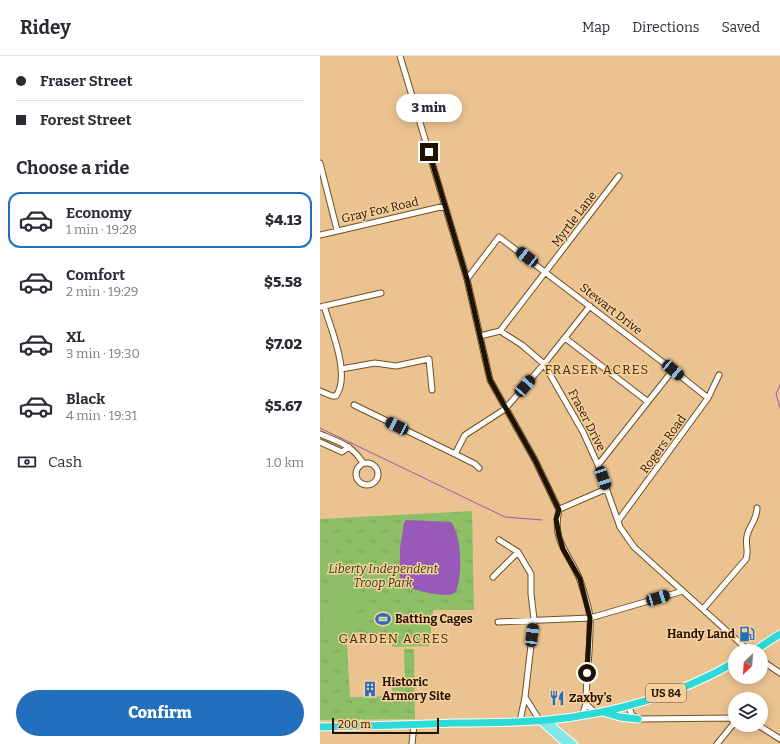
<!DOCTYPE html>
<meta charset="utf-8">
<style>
body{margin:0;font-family:Bitter,serif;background:#f7f7f7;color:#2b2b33;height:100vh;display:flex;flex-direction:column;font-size:15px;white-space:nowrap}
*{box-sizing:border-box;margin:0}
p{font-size:13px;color:#7c7c81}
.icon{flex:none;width:22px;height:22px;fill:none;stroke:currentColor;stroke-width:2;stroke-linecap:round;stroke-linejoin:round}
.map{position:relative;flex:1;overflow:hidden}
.side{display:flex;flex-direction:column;background:#fff;width:320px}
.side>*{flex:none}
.hud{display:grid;align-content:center;height:88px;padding:0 16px;background:#fff}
.needle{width:26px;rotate:205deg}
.fabs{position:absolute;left:408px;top:588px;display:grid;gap:8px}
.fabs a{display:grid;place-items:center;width:40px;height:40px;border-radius:50%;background:#fff;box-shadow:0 2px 10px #0003;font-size:20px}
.scale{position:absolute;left:12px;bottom:10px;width:107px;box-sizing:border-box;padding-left:4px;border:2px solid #201201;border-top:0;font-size:11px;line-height:14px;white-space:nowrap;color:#201201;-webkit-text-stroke:3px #f8d09e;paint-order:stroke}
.end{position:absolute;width:18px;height:18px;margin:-9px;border:5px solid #201201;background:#fff;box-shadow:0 0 0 2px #fff}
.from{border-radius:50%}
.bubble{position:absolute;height:28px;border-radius:14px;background:#fff;box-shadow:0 2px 10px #0003;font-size:13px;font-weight:800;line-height:28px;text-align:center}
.car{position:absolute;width:12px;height:24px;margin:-12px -6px;border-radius:5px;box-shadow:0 0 3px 1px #0007;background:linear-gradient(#222 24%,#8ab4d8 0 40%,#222 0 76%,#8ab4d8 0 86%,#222 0)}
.hud b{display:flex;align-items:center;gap:14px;height:38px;font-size:15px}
.hud b+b{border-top:1px solid #e1e1e2}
.hud i{width:10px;height:10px;background:#2b2b33}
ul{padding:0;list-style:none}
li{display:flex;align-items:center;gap:12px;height:56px;margin:0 8px 6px;padding:0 8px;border:2px solid transparent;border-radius:12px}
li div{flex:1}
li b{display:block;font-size:15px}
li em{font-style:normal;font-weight:800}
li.on{border-color:#226fbe}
li>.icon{width:36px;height:36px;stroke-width:1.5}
h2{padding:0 16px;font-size:18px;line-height:48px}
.pay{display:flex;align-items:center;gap:10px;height:44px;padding:0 16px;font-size:15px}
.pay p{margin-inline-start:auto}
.action{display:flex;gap:8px;margin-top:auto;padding:8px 16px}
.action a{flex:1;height:46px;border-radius:24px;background:#226fbe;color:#fff;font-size:16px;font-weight:800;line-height:46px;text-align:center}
header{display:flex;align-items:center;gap:24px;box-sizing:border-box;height:56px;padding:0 20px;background:#fff;border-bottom:1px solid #e1e1e2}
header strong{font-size:19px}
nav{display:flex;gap:22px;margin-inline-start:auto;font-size:14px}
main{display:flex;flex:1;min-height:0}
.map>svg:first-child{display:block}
</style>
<header>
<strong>Ridey</strong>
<nav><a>Map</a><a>Directions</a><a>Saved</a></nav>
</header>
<main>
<section class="side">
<div class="hud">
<b><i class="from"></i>Fraser Street</b>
<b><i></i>Forest Street</b>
</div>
<h2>Choose a ride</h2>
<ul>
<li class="on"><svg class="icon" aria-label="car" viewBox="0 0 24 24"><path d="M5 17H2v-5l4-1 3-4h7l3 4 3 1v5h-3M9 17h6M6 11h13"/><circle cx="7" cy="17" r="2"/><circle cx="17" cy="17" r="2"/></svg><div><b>Economy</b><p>1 min · 19:28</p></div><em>$4.13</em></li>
<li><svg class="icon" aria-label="car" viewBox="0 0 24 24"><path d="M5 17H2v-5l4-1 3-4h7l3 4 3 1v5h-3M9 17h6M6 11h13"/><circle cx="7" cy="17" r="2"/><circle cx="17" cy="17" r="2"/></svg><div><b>Comfort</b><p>2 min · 19:29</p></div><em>$5.58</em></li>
<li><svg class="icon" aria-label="car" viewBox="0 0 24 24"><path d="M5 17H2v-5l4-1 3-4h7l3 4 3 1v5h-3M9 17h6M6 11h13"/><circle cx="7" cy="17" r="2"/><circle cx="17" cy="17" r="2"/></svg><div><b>XL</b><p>3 min · 19:30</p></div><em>$7.02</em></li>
<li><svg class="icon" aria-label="car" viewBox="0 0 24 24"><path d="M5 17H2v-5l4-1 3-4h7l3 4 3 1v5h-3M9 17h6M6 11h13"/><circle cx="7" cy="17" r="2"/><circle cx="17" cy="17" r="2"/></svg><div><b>Black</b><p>4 min · 19:31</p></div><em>$5.67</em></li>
</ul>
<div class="pay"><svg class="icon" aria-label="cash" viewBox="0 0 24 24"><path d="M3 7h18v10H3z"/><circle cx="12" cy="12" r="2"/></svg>Cash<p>1.0 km</p></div>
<div class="action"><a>Confirm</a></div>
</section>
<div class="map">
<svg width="460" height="688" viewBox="0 0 460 688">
<defs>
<pattern id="park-tufts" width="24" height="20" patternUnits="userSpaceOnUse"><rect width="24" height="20" fill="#8dbf67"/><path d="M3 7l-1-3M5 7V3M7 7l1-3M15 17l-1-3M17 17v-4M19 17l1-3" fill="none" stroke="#79a358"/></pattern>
</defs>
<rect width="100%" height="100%" fill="#ebc391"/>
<!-- park -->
<path fill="url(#park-tufts)" d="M152,455L154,554H113L109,590L72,591V584L37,576L27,587L30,641L72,640V630H85L84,593H94L95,663L0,664V463Z"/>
<!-- pitch -->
<path fill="#8dbf67" d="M0,484L13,493L21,504L0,517Z
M23,506C40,516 46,536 37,553L6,538L4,535Z
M7,550L39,557C36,576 20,585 2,583L5,551Z"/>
<!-- water -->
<path fill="#9959b9" d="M86,464L131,466C142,479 143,522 135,537C124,543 91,533 80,528V492L84,467Z"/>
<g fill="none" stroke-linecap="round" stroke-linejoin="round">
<!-- stream -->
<path stroke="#9959b9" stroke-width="1" d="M460,329L456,338L460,352
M0,372L185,461L222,464"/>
<defs>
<path id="minor" d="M80,0L147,223L170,324L215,404L239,454
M0,107L17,174
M0,179L125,150
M147,223L179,181L353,314L388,342
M0,251L61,237
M180,275L299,120
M160,280L180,275L202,289L224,308L263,376L278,409L300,471L314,491L429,595
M245,282L327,345
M21,313L55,307L76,310L109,303L112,334
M0,335L12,340H16C31,319 11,273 4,250
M34,349L135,398L155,408L159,412
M0,378C19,386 32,389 43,407
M0,386L22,396L29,391
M135,398L145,379L185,353L224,308L270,250
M36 418a11 11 0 1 1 22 0a11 11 0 1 1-22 0Z
M278,409L353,314
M298,465L388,342L399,319
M179,484L198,496L211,518V538L214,563L205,641L200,665
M173,521L198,496
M383,553L426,503C429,495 425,488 427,480C429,470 437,464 437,452
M178,566L270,562L363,535
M441,604L460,617
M205,641L220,665
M266,648L276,657
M308,649L312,659L318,663L415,662
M262,660L266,648C266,619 271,590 270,563C270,553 263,534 260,524C250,498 231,485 239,454L242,452L286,433
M438,669L460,683
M92,688L94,668
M397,688L415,666"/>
<path id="major" d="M229,664L236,673L254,688
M220,665L246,688"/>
<path id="highway" d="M434,595L460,578
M283,656L300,661L318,663
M0,671C45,670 89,669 134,667C165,667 197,667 228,664C292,658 359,639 415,606"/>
</defs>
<!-- minor casing -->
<use href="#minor" stroke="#725020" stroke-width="7"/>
<!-- major casing -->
<use href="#major" stroke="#fff" stroke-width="8"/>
<!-- highway casing -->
<use href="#highway" stroke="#fff" stroke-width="9"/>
<!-- minor -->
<use href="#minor" stroke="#fff" stroke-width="5"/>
<!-- major -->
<use href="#major" stroke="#80e9e7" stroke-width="6"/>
<!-- highway -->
<use href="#highway" stroke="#2cdad7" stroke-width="7"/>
</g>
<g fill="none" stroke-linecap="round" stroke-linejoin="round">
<!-- route -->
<path stroke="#201201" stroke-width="5" d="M109,96L147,223L170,324L215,404L239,454L236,463L239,480L243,493L260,523L270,562L267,617"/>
</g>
<!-- icons -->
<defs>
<symbol id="stadium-bare" viewBox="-9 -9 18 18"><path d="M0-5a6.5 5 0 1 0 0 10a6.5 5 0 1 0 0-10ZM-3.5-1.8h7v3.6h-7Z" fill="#226fbe" stroke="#f8d09e" stroke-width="2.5" paint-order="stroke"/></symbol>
<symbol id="fuel-bare" viewBox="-9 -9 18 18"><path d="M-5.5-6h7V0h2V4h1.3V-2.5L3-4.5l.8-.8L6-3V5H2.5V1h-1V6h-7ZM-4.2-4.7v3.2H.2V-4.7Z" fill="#226fbe" stroke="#f8d09e" stroke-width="2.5" paint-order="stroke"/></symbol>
<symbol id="building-bare" viewBox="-9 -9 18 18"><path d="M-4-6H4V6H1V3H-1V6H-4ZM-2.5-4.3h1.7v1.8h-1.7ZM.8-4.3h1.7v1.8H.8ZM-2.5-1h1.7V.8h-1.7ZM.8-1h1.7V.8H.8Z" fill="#226fbe" stroke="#f8d09e" stroke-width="2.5" paint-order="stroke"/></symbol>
<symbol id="restaurant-bare" viewBox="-9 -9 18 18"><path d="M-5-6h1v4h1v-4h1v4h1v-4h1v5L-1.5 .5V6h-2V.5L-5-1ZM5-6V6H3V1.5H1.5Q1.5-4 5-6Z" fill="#226fbe" stroke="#f8d09e" stroke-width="2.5" paint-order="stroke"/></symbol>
</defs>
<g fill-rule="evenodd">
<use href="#stadium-bare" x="52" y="552" width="22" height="22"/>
<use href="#fuel-bare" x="416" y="567" width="22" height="22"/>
<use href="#building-bare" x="39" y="622" width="22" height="22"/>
<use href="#restaurant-bare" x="226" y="631" width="22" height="22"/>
</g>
<g text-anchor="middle" stroke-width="3" stroke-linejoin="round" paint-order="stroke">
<!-- shield labels -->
<rect fill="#f8d09e" stroke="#614b30" stroke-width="1" x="326" y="628" width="40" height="18" rx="3"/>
<g font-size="11" font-weight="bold" fill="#201201">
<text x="346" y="641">US 84</text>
</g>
<!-- street labels -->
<g font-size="12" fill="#201201" stroke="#f8d09e">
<text transform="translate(60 154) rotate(-13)" y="4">Gray Fox Road</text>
<text transform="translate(254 163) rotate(-53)" y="4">Myrtle Lane</text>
<text transform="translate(291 253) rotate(38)" y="4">Stewart Drive</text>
<text transform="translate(267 364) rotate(63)" y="4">Fraser Drive</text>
<text transform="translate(343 388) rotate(-54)" y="4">Rogers Road</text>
</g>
<!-- park labels -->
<g font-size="12" font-style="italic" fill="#263e12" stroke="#f8d09e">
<text x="63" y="517">Liberty Independent<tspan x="63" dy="14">Troop Park</tspan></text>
</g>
<!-- poi labels -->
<g font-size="12" font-weight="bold" fill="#201201" stroke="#f8d09e" text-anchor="start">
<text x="75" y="567">Batting Cages</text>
<text x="415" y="582" text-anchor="end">Handy Land</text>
<text x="62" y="630">Historic<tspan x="62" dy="14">Armory Site</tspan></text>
<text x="249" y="646">Zaxby's</text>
</g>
<!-- neighbourhood labels -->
<g font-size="13" letter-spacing="1" fill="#422a02" stroke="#f8d09e">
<text x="277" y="318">FRASER ACRES</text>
<text x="74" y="587">GARDEN ACRES</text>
</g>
</g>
</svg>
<div class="fabs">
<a><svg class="needle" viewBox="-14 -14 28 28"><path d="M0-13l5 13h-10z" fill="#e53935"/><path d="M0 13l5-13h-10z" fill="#7c7c81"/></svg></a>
<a><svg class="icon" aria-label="layers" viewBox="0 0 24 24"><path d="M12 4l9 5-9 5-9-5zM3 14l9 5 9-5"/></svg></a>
</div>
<div class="scale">200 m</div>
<i class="end from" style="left:267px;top:617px"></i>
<i class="end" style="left:109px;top:96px"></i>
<div class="bubble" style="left:76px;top:38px;width:66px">3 min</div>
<i class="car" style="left:207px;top:201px;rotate:308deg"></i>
<i class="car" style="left:353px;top:314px;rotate:130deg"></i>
<i class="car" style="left:205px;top:330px;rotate:41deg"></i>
<i class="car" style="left:77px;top:370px;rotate:296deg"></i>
<i class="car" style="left:283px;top:422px;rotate:161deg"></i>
<i class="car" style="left:338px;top:542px;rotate:73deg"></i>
<i class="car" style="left:212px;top:579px;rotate:7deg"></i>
</div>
</main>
